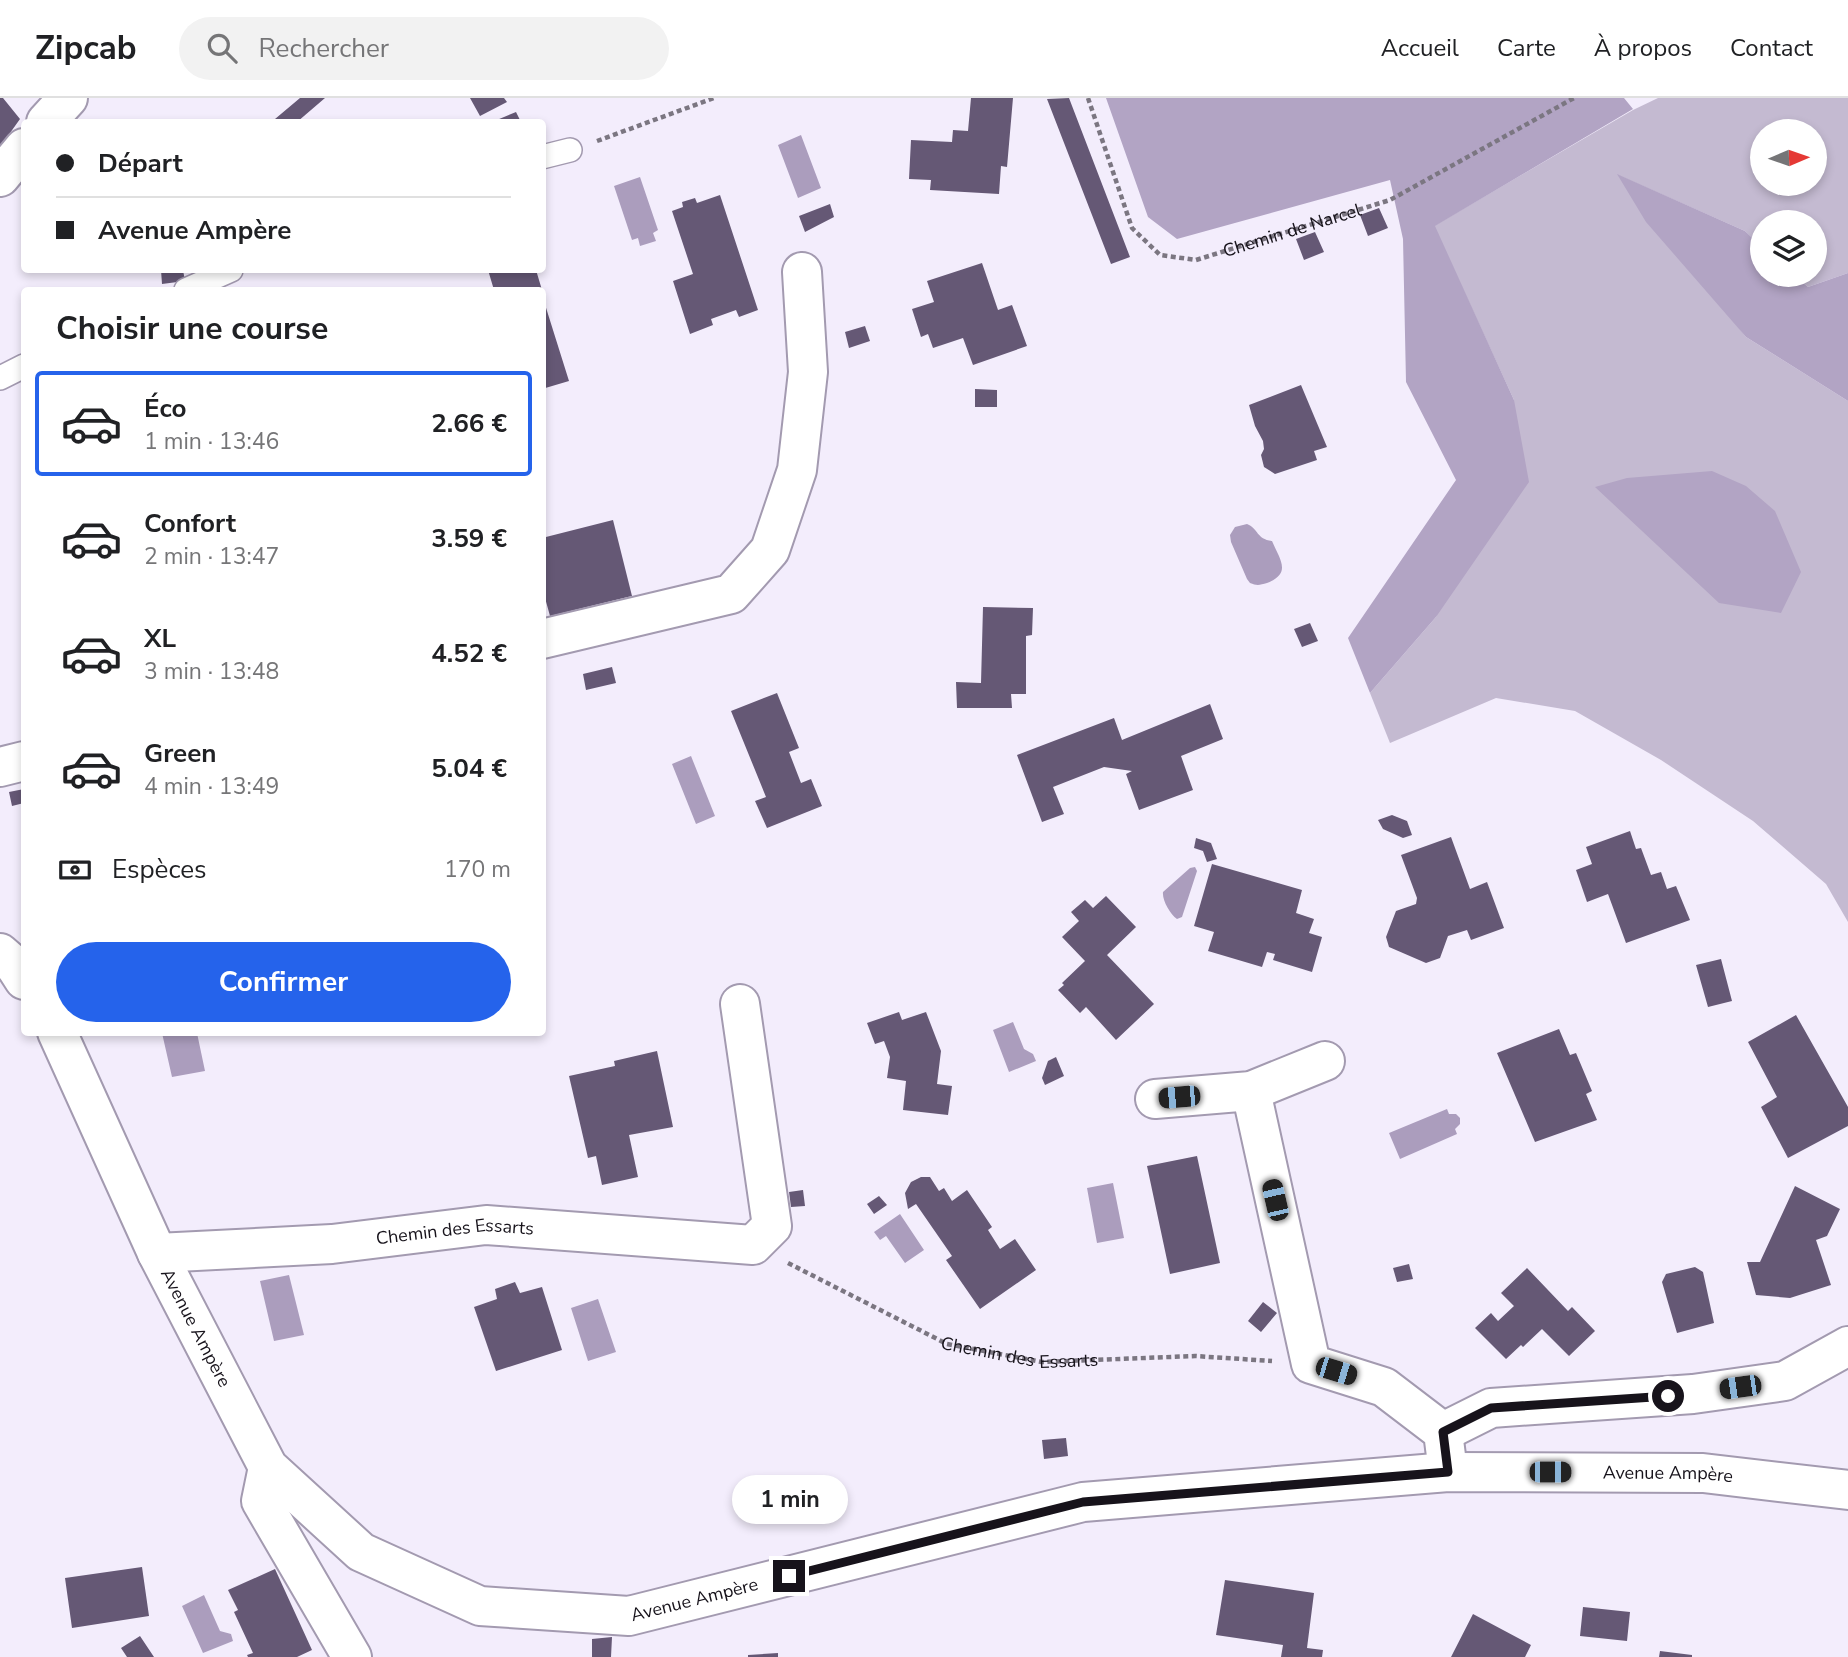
<!DOCTYPE html>
<html lang="fr">
<meta charset="utf-8">
<style>
body{margin:0;font-family:"Nunito Sans",sans-serif;background:#f2f2f2;color:#202124;height:100vh;display:flex;flex-direction:column;font-size:26px;white-space:nowrap}
*{box-sizing:border-box;margin:0}
p{font-size:23px;color:#757577}
.icon{flex:none;width:38px;height:38px;fill:none;stroke:currentColor;stroke-width:2;stroke-linecap:round;stroke-linejoin:round}
.map{position:relative;flex:1;overflow:hidden}
.side{position:absolute;left:21px;top:189px;width:525px;height:749px;display:flex;flex-direction:column;background:#fff;border-radius:7px;box-shadow:0 4px 10px #0003}
.side>*{flex:none}
.guide{position:absolute;left:21px;top:21px;width:525px;height:154px;border-radius:7px;box-shadow:0 4px 10px #0003;display:grid;align-content:center;height:154px;padding:0 35px;background:#fff}
.needle{width:46px;rotate:88deg}
.tools{position:absolute;left:1750px;top:21px;display:grid;gap:14px}
.tools a{display:grid;place-items:center;width:77px;height:77px;border-radius:50%;background:#fff;box-shadow:0 4px 10px #0003;font-size:35px}
.end{position:absolute;width:32px;height:32px;margin:-16px;border:9px solid #17131b;background:#fff;box-shadow:0 0 0 4px #fff}
.from{border-radius:50%}
.bubble{position:absolute;height:49px;border-radius:24px;background:#fff;box-shadow:0 4px 10px #0003;font-size:23px;font-weight:700;line-height:49px;text-align:center}
.car{position:absolute;width:21px;height:42px;margin:-21px -10px;border-radius:9px;box-shadow:0 0 5px 2px #0007;background:linear-gradient(#222 24%,#8ab4d8 0 40%,#222 0 76%,#8ab4d8 0 86%,#222 0)}
.guide b{display:flex;align-items:center;gap:24px;height:66px;font-size:26px}
.guide b+b{border-top:2px solid #e0e0e0}
.guide i{width:18px;height:18px;background:#202124}
ul{padding:0;list-style:none}
li{display:flex;align-items:center;gap:21px;height:105px;margin:0 14px 10px;padding:0 21px;border:4px solid transparent;border-radius:7px}
li div{flex:1}
li b{display:block;font-size:26px}
li em{font-style:normal;font-weight:700}
li.current{border-color:#2563eb}
li>.icon{width:63px;height:63px;stroke-width:1.5}
h2{padding:0 35px;font-size:32px;line-height:84px}
.pay{display:flex;align-items:center;gap:18px;height:77px;padding:0 35px;font-size:26px}
.pay p{margin-inline-start:auto}
.cta{display:flex;gap:14px;margin-top:auto;padding:14px 35px}
.cta a{flex:1;height:80px;border-radius:42px;background:#2563eb;color:#fff;font-size:28px;font-weight:700;line-height:80px;text-align:center}
header{display:flex;align-items:center;gap:42px;box-sizing:border-box;height:98px;padding:0 35px;background:#fff;border-bottom:2px solid #e0e0e0}
header strong{font-size:33px}
nav{display:flex;gap:38px;margin-inline-start:auto;font-size:24px}
.search{width:490px;height:63px;background:#f2f2f2;display:flex;align-items:center;gap:18px;box-sizing:border-box;padding:0 24px;border-radius:38px;color:#757577;font-size:26px}
.map>svg:first-child{display:block}
</style>
<header>
<strong>Zipcab</strong>
<div class="search"><svg class="icon" aria-label="search" viewBox="0 0 24 24"><circle cx="10" cy="10" r="6"/><path d="M15 15l6 6"/></svg>Rechercher</div>
<nav><a>Accueil</a><a>Carte</a><a>À propos</a><a>Contact</a></nav>
</header>
<div class="map">
<svg width="1848" height="1559" viewBox="0 0 1848 1559">
<rect width="100%" height="100%" fill="#f3edfc"/>
<!-- green -->
<path fill="#c4bad1" fill-rule="evenodd" d="M1658,0H1848V175L1808,189L1794,177H1815V124H1762V149L1745,133L1618,77L1746,239L1848,303V824L1826,786L1753,723L1661,662L1575,613L1496,600L1390,645L1370,595L1436,519L1514,302L1434,128L1633,12ZM1762,33H1815V86H1762Z"/>
<!-- forest -->
<path fill="#b2a4c4" d="M1106,0H1624L1633,11L1435,128L1514,302L1529,384L1436,519L1370,595L1348,540L1456,382L1406,284L1403,141L1390,82L1177,141L1148,119Z
M1617,76L1745,133L1762,149V177H1794L1808,189L1848,175V303L1746,239L1646,124Z
M1712,373L1746,388L1775,413L1801,474L1781,515L1719,505L1595,389L1627,380Z"/>
<!-- water -->
<path fill="#ab9dbd" d="M801,37L821,90L798,100L778,47Z
M640,79L658,132L653,135L656,143L640,148L638,140L632,142L614,88Z
M1247,426C1259,431 1256,441 1272,443C1280,462 1292,475 1267,485C1260,487 1257,488 1250,485L1247,481L1231,444L1230,437L1235,429Z
M691,658L715,718L696,726L672,666Z
M1195,769L1197,773L1182,819L1177,821C1170,816 1162,802 1163,794L1190,770Z
M1013,924L1024,951L1033,956L1036,963L1009,974L993,932Z
M162,935H197L205,973L172,979Z
M1447,1011L1449,1016H1456L1460,1020V1026L1455,1031L1457,1036L1400,1061L1389,1035Z
M1113,1085L1124,1140L1097,1145L1087,1090Z
M900,1116L924,1152L905,1165L886,1138L880,1142L874,1134Z
M289,1177L304,1237L274,1243L260,1183Z
M598,1201L616,1254L588,1263L571,1210Z
M204,1497L220,1533L231,1536L233,1543L203,1555L182,1508Z"/>
<!-- building -->
<path fill="#655875" d="M0,0H3L20,21L0,49Z
M300,0H325L297,24H278L275,21Z
M470,0H504L507,4L480,18Z
M971,0H1013L1007,69L1001,68L999,96L930,92L931,82L909,81L911,42L952,44L953,32L968,33Z
M1069,0L1130,159L1111,166L1047,1Z
M516,14L521,24H492Z
M720,97L758,212L739,219L736,212L711,221L713,227L690,236L673,183L693,176L672,113L683,109L682,104L695,100L697,105Z
M830,106L834,119L805,134L799,118Z
M1379,110L1388,130L1368,138L1360,117Z
M1315,134L1324,154L1304,162L1296,141Z
M982,165L998,212L1012,207L1027,248L973,267L963,240L933,250L928,236L921,239L912,211L934,204L927,183Z
M161,172H183L185,183L162,186Z
M488,172H536L542,192H494Z
M542,197L569,283L542,291Z
M865,228L870,243L849,250L845,234Z
M1301,287L1327,349L1314,353L1317,362L1275,376L1264,369L1261,357L1264,351L1263,343L1255,328L1249,307Z
M975,291L997,292V309H975Z
M613,422L632,498L550,518L542,489V440Z
M983,509L1033,510L1032,537L1026,538V596H1011L1012,610H957L956,584L981,585Z
M1310,525L1318,543L1302,549L1294,531Z
M612,569L616,585L586,592L583,576Z
M777,595L799,650L789,654L801,685L811,681L822,708L767,730L755,703L766,699L731,613Z
M1210,606L1223,641L1181,658L1193,692L1139,712L1126,676L1132,673L1104,669L1053,689L1064,716L1042,724L1017,657L1114,620L1122,642Z
M24,691V705L12,708L9,694Z
M1392,717L1407,723L1412,737L1403,740L1383,731L1378,722Z
M1630,733L1636,751L1641,750L1651,777L1661,774L1667,791L1676,788L1690,822L1626,845L1608,796L1587,804L1576,772L1592,766L1586,749Z
M1451,739L1470,791L1487,784L1504,830L1471,842L1467,832L1448,838L1440,860L1426,865L1389,849L1386,839L1396,813L1416,806L1417,800L1401,757Z
M1196,740L1211,745L1217,761L1207,764L1203,753L1194,750Z
M1212,766L1302,792L1296,815L1314,821L1309,835L1322,839L1312,874L1273,862L1275,856L1267,854L1262,869L1208,853L1214,834L1194,828Z
M1106,798L1136,829L1107,857L1154,906L1116,942L1086,909L1080,915L1058,892L1064,887L1062,885L1085,863L1062,839L1079,823L1071,814L1085,802L1093,810Z
M1721,861L1732,903L1708,909L1696,867Z
M899,914L902,922L926,914L941,953L937,986L952,988L948,1017L903,1012L906,983L887,980L890,959L884,943L875,946L867,925Z
M1796,917L1848,1009V1028L1788,1060L1761,1009L1777,999L1748,944Z
M1559,931L1570,957L1576,955L1592,993L1586,996L1597,1022L1535,1044L1497,955Z
M657,953L673,1029L629,1037L638,1079L602,1087L596,1058L588,1060L569,978L615,968L614,963Z
M1056,959L1064,978L1045,987L1042,980L1048,963Z
M1197,1058L1220,1165L1170,1176L1147,1068Z
M921,1079H930L939,1093L944,1090L952,1103L967,1092L992,1129L988,1132L1000,1151L1015,1141L1036,1172L980,1211L946,1162L952,1158L916,1106L908,1111L905,1095L911,1084Z
M1795,1088L1840,1111L1827,1138L1816,1142L1831,1187L1790,1200L1756,1197L1747,1164H1760Z
M803,1092L805,1108L791,1109L789,1094Z
M879,1098L887,1107L874,1116L867,1106Z
M1409,1166L1413,1181L1397,1184L1393,1170Z
M1695,1169L1703,1174L1714,1225L1677,1235L1662,1184L1666,1176Z
M1527,1170L1568,1213L1572,1209L1595,1233L1569,1258L1542,1231L1523,1249L1521,1247L1506,1261L1475,1230L1491,1215L1498,1223L1514,1208L1501,1195Z
M515,1184L520,1195L542,1189L562,1252L496,1273L474,1209L497,1201L495,1191Z
M1263,1204L1277,1215L1261,1234L1248,1223Z
M1066,1340L1068,1358L1044,1361L1042,1342Z
M142,1469L149,1518L72,1530L65,1480Z
M275,1471L312,1552L297,1559H248L247,1557L253,1555L234,1514L238,1512L228,1492Z
M1225,1482L1314,1495L1307,1550L1323,1552L1322,1559H1281L1283,1547L1216,1537Z
M1583,1509L1630,1514L1627,1543L1580,1538Z
M1473,1516L1531,1547L1525,1559H1451Z
M140,1538L154,1559H127L121,1550Z
M612,1539L611,1559H592V1541Z
M1660,1553L1692,1557V1559H1659Z
M778,1555V1559H748V1557Z"/>
<g fill="none" stroke-linecap="round" stroke-linejoin="round">
<defs>
<path id="service" d="M542,59L570,52
M186,192L231,172
M0,280L24,268"/>
<g id="minor">
<path d="M46,24L68,0"/>
<path d="M0,79L24,50"/>
<path d="M542,541L731,496L770,452L797,372L808,274L802,174"/>
<path d="M0,669L24,663"/>
<path d="M1251,993L1311,1266L1384,1289L1443,1334L1448,1374"/>
<path d="M1155,1001L1251,993L1325,963"/>
<path id="s3" d="M157,1155L332,1146L486,1127L753,1147L772,1128L740,906"/>
<path d="M1443,1334L1491,1310L1693,1296L1785,1283L1848,1248"/>
<path d="M268,1369L261,1403L352,1559"/>
</g>
<g id="secondary">
<path d="M0,855L15,868L24,882"/>
<path id="s4" d="M57,934L157,1155L268,1369L361,1454L480,1508L629,1518L1083,1404L1448,1374L1703,1375L1848,1392"/>
</g>
</defs>
<!-- service casing -->
<use href="#service" stroke="#a39ab0" stroke-width="26"/>
<!-- minor casing -->
<use href="#minor" stroke="#a39ab0" stroke-width="42"/>
<!-- secondary casing -->
<use href="#secondary" stroke="#a39ab0" stroke-width="42"/>
<!-- path -->
<g stroke="#7b7681" stroke-width="4.5" stroke-dasharray="5 3.5" stroke-linecap="butt">
<path id="s1" d="M1088,0L1132,130L1160,157L1196,162L1390,102L1574,0"/>
<path d="M597,43L714,0"/>
<path id="s2" d="M788,1165L947,1246L1042,1264L1195,1258L1272,1263"/>
</g>
<!-- service -->
<use href="#service" stroke="#fff" stroke-width="23"/>
<!-- minor -->
<use href="#minor" stroke="#fff" stroke-width="38"/>
<!-- secondary -->
<use href="#secondary" stroke="#fff" stroke-width="38"/>
</g>
<g fill="none" stroke-linecap="round" stroke-linejoin="round">
<!-- route -->
<path stroke="#17131b" stroke-width="9" d="M789,1478L1083,1404L1448,1374L1443,1334L1491,1310L1668,1298"/>
</g>
<g text-anchor="middle" stroke-width="7" stroke-linejoin="round" paint-order="stroke">
<!-- street labels -->
<g font-size="18" fill="#17131b" stroke="#f3edfc">
<text dy="6" stroke="none"><textPath href="#s1" startOffset="313">Chemin de Narcel</textPath></text>
<text dy="6" stroke="none"><textPath href="#s3" startOffset="299">Chemin des Essarts</textPath></text>
<text dy="6" stroke="none"><textPath href="#s4" startOffset="327">Avenue Ampère</textPath></text>
<text dy="6" stroke="none"><textPath href="#s2" startOffset="252">Chemin des Essarts</textPath></text>
<text dy="6" stroke="none"><textPath href="#s4" startOffset="1944">Avenue Ampère</textPath></text>
<text dy="6" stroke="none"><textPath href="#s4" startOffset="957">Avenue Ampère</textPath></text>
</g>
</g>
</svg>
<div class="tools">
<a><svg class="needle" viewBox="-14 -14 28 28"><path d="M0-13l5 13h-10z" fill="#e53935"/><path d="M0 13l5-13h-10z" fill="#757577"/></svg></a>
<a><svg class="icon" aria-label="layers" viewBox="0 0 24 24"><path d="M12 4l9 5-9 5-9-5zM3 14l9 5 9-5"/></svg></a>
</div>
<i class="end from" style="left:1668px;top:1298px"></i>
<i class="end" style="left:789px;top:1478px"></i>
<div class="bubble" style="left:732px;top:1377px;width:116px">1 min</div>
<i class="car" style="left:1179px;top:999px;rotate:265deg"></i>
<i class="car" style="left:1275px;top:1102px;rotate:347deg"></i>
<i class="car" style="left:1336px;top:1273px;rotate:107deg"></i>
<i class="car" style="left:1740px;top:1289px;rotate:262deg"></i>
<i class="car" style="left:1550px;top:1374px;rotate:90deg"></i>
<div class="guide">
<b><i class="from"></i>Départ</b>
<b><i></i>Avenue Ampère</b>
</div>
<section class="side">
<h2>Choisir une course</h2>
<ul>
<li class="current"><svg class="icon" aria-label="car" viewBox="0 0 24 24"><path d="M5 17H2v-5l4-1 3-4h7l3 4 3 1v5h-3M9 17h6M6 11h13"/><circle cx="7" cy="17" r="2"/><circle cx="17" cy="17" r="2"/></svg><div><b>Éco</b><p>1 min · 13:46</p></div><em>2.66 €</em></li>
<li><svg class="icon" aria-label="car" viewBox="0 0 24 24"><path d="M5 17H2v-5l4-1 3-4h7l3 4 3 1v5h-3M9 17h6M6 11h13"/><circle cx="7" cy="17" r="2"/><circle cx="17" cy="17" r="2"/></svg><div><b>Confort</b><p>2 min · 13:47</p></div><em>3.59 €</em></li>
<li><svg class="icon" aria-label="car" viewBox="0 0 24 24"><path d="M5 17H2v-5l4-1 3-4h7l3 4 3 1v5h-3M9 17h6M6 11h13"/><circle cx="7" cy="17" r="2"/><circle cx="17" cy="17" r="2"/></svg><div><b>XL</b><p>3 min · 13:48</p></div><em>4.52 €</em></li>
<li><svg class="icon" aria-label="car" viewBox="0 0 24 24"><path d="M5 17H2v-5l4-1 3-4h7l3 4 3 1v5h-3M9 17h6M6 11h13"/><circle cx="7" cy="17" r="2"/><circle cx="17" cy="17" r="2"/></svg><div><b>Green</b><p>4 min · 13:49</p></div><em>5.04 €</em></li>
</ul>
<div class="pay"><svg class="icon" aria-label="cash" viewBox="0 0 24 24"><path d="M3 7h18v10H3z"/><circle cx="12" cy="12" r="2"/></svg>Espèces<p>170 m</p></div>
<div class="cta"><a>Confirmer</a></div>
</section>
</div>
